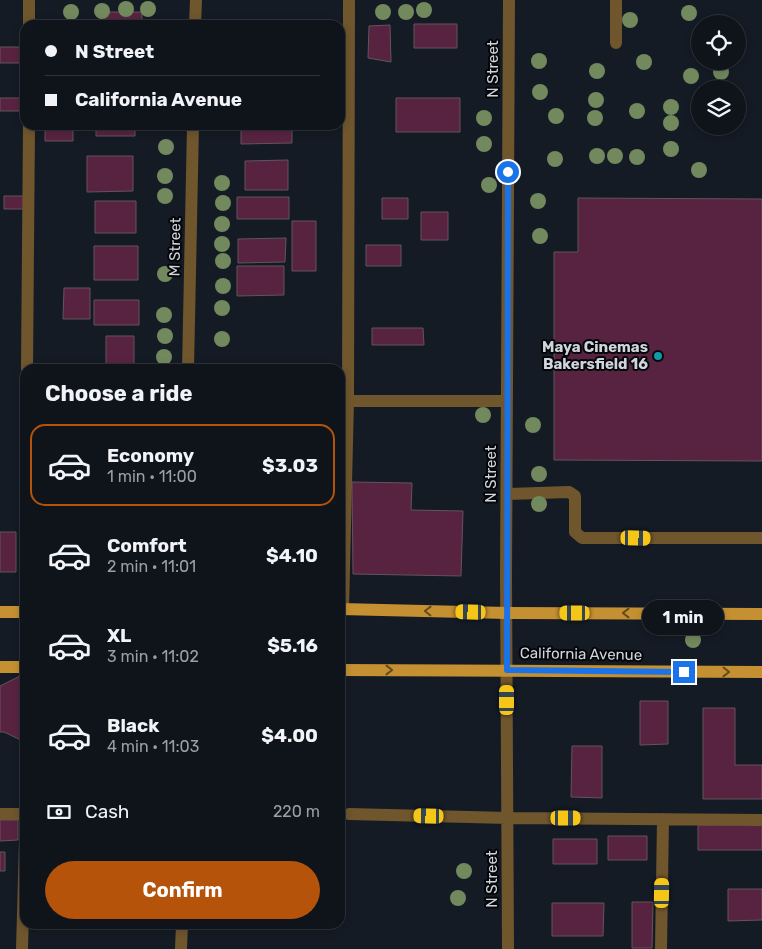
<!DOCTYPE html>
<meta charset="utf-8">
<style>
body{margin:0;font-family:Rubik,sans-serif;background:#181d24;color:#f1f3f6;height:100vh;display:flex;flex-direction:column;font-size:19px;white-space:nowrap}
*{box-sizing:border-box;margin:0}
p{font-size:16px;color:#9b9ea3}
.icon{flex:none;width:28px;height:28px;fill:none;stroke:currentColor;stroke-width:2;stroke-linecap:round;stroke-linejoin:round}
.map{position:relative;flex:1;overflow:hidden}
.drawer{position:absolute;left:20px;top:364px;width:325px;height:565px;display:flex;flex-direction:column;background:#0f141b;border-radius:15px;box-shadow:0 2px 8px #0003,0 0 0 1px #2f333a}
.drawer>*{flex:none}
.banner{position:absolute;left:20px;top:20px;width:325px;height:110px;border-radius:15px;box-shadow:0 2px 8px #0003,0 0 0 1px #2f333a;display:grid;align-content:center;height:110px;padding:0 25px;background:#0f141b}
.buttons{position:absolute;left:691px;top:15px;display:grid;gap:10px}
.buttons a{display:grid;place-items:center;width:55px;height:55px;border-radius:50%;background:#0f141b;box-shadow:0 2px 8px #0003,0 0 0 1px #2f333a;font-size:25px}
.end{position:absolute;width:22px;height:22px;margin:-11px;border:6px solid #1a73e8;background:#fff;box-shadow:0 0 0 2px #fff}
.from{border-radius:50%}
.bubble{position:absolute;height:35px;border-radius:18px;background:#0f141b;box-shadow:0 2px 8px #0003,0 0 0 1px #2f333a;font-size:16px;font-weight:700;line-height:35px;text-align:center}
.car{position:absolute;width:15px;height:30px;margin:-15px -8px;border-radius:6px;box-shadow:0 0 4px 1px #0007;background:linear-gradient(#f5c518 24%,#345 0 40%,#f5c518 0 76%,#345 0 86%,#f5c518 0)}
.banner b{display:flex;align-items:center;gap:18px;height:48px;font-size:19px}
.banner b+b{border-top:1px solid #2f333a}
.banner i{width:12px;height:12px;background:#f1f3f6}
ul{padding:0;list-style:none}
li{display:flex;align-items:center;gap:15px;height:82px;margin:0 10px 8px;padding:0 15px;border:2px solid transparent;border-radius:15px}
li div{flex:1}
li b{display:block;font-size:19px}
li em{font-style:normal;font-weight:700}
li.selected{border-color:#b45309}
li>.icon{width:45px;height:45px;stroke-width:1.5}
h2{padding:0 25px;font-size:22px;line-height:60px}
.pay{display:flex;align-items:center;gap:12px;height:55px;padding:0 25px;font-size:19px}
.pay p{margin-inline-start:auto}
.button{display:flex;gap:10px;margin-top:auto;padding:10px 25px}
.button a{flex:1;height:58px;border-radius:30px;background:#b45309;color:#fff;font-size:20px;font-weight:700;line-height:58px;text-align:center}
.map>svg:first-child{display:block}
</style>
<div class="map">
<svg width="762" height="949" viewBox="0 0 762 949">
<rect width="100%" height="100%" fill="#141b24"/>
<!-- building -->
<path fill="#582341" stroke="#62555b" d="M100,12H142V25H100Z
M414,24H457V48H414Z
M390,25L391,62L368,58L369,26Z
M0,47H21V63H0Z
M0,98H20V111H0Z
M396,98H460V132H396Z
M45,125H73V141H45Z
M96,125H135V136H96Z
M241,125H292V143L241,144Z
M87,156H133V191L87,192Z
M288,160V190H245V161Z
M4,196H24V209H4Z
M237,197H289V219H237Z
M382,198H408V219H382Z
M578,198L762,199V461L554,460V252H578Z
M95,201H136V233H95Z
M421,212H448V240H421Z
M292,221H316V271H292Z
M286,238L285,262L238,263V239Z
M366,245H401V266H366Z
M94,246H138V280H94Z
M237,266H284V295L237,296Z
M64,288H90V319H63Z
M94,300H139V325H94Z
M372,328H423L424,345H372Z
M106,336H134V369H106Z
M352,482L412,483L411,510L463,511L461,576L353,574Z
M0,532H16V572H0Z
M22,675H25V742L4,732H0V686Z
M640,701H668V744L640,745Z
M703,708H735V765H762V799H703Z
M572,746H602V798L571,797Z
M0,820H18V840L0,841Z
M762,824V850H698V825Z
M608,836H647V860H608Z
M553,839H597V864H553Z
M0,852H5V871H0Z
M728,889H762V920L728,921Z
M632,902H653L652,948H632Z
M552,903H604L603,936H552Z"/>
<g fill="none" stroke-linecap="round" stroke-linejoin="round">
<!-- minor -->
<path stroke="#6f562d" stroke-width="12" d="M616,0V43
M29,25V0
M195,25L196,0
M27,369L29,125
M188,369L193,125
M348,401H507
M507,494L569,492L575,496V532L582,538H762
M343,609L348,401L349,0
M0,814H25
M349,814L508,818L762,820
M22,949L25,841
M181,949L182,924
M508,949L506,577L509,0
M661,949L663,819"/>
<!-- major -->
<path stroke="#c59031" stroke-width="12" d="M340,609L507,613L762,614
M0,612H25
M0,667H25
M340,670L762,672"/>
</g>
<!-- trees -->
<g fill="#72895e">
<circle cx="126" cy="9" r="8"/>
<circle cx="148" cy="9" r="8"/>
<circle cx="424" cy="10" r="8"/>
<circle cx="102" cy="11" r="8"/>
<circle cx="71" cy="12" r="8"/>
<circle cx="383" cy="12" r="8"/>
<circle cx="406" cy="12" r="8"/>
<circle cx="689" cy="13" r="8"/>
<circle cx="630" cy="20" r="8"/>
<circle cx="539" cy="61" r="8"/>
<circle cx="644" cy="62" r="8"/>
<circle cx="597" cy="71" r="8"/>
<circle cx="721" cy="72" r="8"/>
<circle cx="691" cy="76" r="8"/>
<circle cx="540" cy="92" r="8"/>
<circle cx="596" cy="100" r="8"/>
<circle cx="671" cy="107" r="8"/>
<circle cx="637" cy="111" r="8"/>
<circle cx="556" cy="116" r="8"/>
<circle cx="484" cy="118" r="8"/>
<circle cx="595" cy="118" r="8"/>
<circle cx="671" cy="123" r="8"/>
<circle cx="484" cy="144" r="8"/>
<circle cx="166" cy="147" r="8"/>
<circle cx="671" cy="149" r="8"/>
<circle cx="597" cy="156" r="8"/>
<circle cx="615" cy="156" r="8"/>
<circle cx="637" cy="157" r="8"/>
<circle cx="555" cy="159" r="8"/>
<circle cx="699" cy="170" r="8"/>
<circle cx="165" cy="176" r="8"/>
<circle cx="222" cy="183" r="8"/>
<circle cx="489" cy="185" r="8"/>
<circle cx="165" cy="196" r="8"/>
<circle cx="538" cy="201" r="8"/>
<circle cx="223" cy="203" r="8"/>
<circle cx="222" cy="224" r="8"/>
<circle cx="540" cy="236" r="8"/>
<circle cx="222" cy="244" r="8"/>
<circle cx="223" cy="261" r="8"/>
<circle cx="165" cy="274" r="8"/>
<circle cx="223" cy="286" r="8"/>
<circle cx="222" cy="308" r="8"/>
<circle cx="164" cy="315" r="8"/>
<circle cx="165" cy="336" r="8"/>
<circle cx="222" cy="339" r="8"/>
<circle cx="164" cy="357" r="8"/>
<circle cx="483" cy="415" r="8"/>
<circle cx="533" cy="425" r="8"/>
<circle cx="539" cy="474" r="8"/>
<circle cx="539" cy="504" r="8"/>
<circle cx="693" cy="640" r="8"/>
<circle cx="464" cy="871" r="8"/>
<circle cx="458" cy="898" r="8"/>
</g>
<!-- one-way arrows -->
<defs><path id="oneway-chevron" d="M-2-3.5L2.5 0L-2 3.5" fill="none" stroke-width="1.6" stroke-linecap="round" stroke-linejoin="round" transform="scale(1.25)"/></defs>
<g stroke="#644b1d">
<use href="#oneway-chevron" transform="translate(428 611) rotate(-179)"/>
<use href="#oneway-chevron" transform="translate(626 613) rotate(-180)"/>
<use href="#oneway-chevron" transform="translate(389 670)"/>
<use href="#oneway-chevron" transform="translate(726 672) rotate(1)"/>
</g>
<g fill="none" stroke-linecap="round" stroke-linejoin="round">
<!-- route -->
<path stroke="#1a73e8" stroke-width="6" d="M508,172L507,670L684,672"/>
</g>
<!-- markers -->
<circle fill="#0f9aa8" stroke="#040609" stroke-width="2" cx="658" cy="356" r="5"/>
<g text-anchor="middle" stroke-width="4" stroke-linejoin="round" paint-order="stroke">
<!-- street labels -->
<g font-size="15" fill="#d0d5db" stroke="#040609">
<text transform="translate(493 69) rotate(-90)" y="5">N Street</text>
<text transform="translate(175 247) rotate(-89)" y="5">M Street</text>
<text transform="translate(491 474) rotate(-90)" y="5">N Street</text>
<text transform="translate(581 654) rotate(1)" y="5">California Avenue</text>
<text transform="translate(492 879) rotate(-90)" y="5">N Street</text>
</g>
<!-- poi labels -->
<g font-size="15" font-weight="bold" fill="#d0d5db" stroke="#040609" text-anchor="end">
<text x="648" y="352">Maya Cinemas<tspan x="648" dy="17">Bakersfield 16</tspan></text>
</g>
</g>
</svg>
<div class="buttons">
<a><svg class="icon" aria-label="locate" viewBox="0 0 24 24"><circle cx="12" cy="12" r="6"/><path d="M12 2v4M12 18v4M2 12h4M18 12h4"/></svg></a>
<a><svg class="icon" aria-label="layers" viewBox="0 0 24 24"><path d="M12 4l9 5-9 5-9-5zM3 14l9 5 9-5"/></svg></a>
</div>
<i class="end from" style="left:508px;top:172px"></i>
<i class="end" style="left:684px;top:672px"></i>
<div class="bubble" style="left:642px;top:600px;width:82px">1 min</div>
<i class="car" style="left:636px;top:538px;rotate:91deg"></i>
<i class="car" style="left:471px;top:612px;rotate:271deg"></i>
<i class="car" style="left:575px;top:613px;rotate:270deg"></i>
<i class="car" style="left:507px;top:700px;rotate:0deg"></i>
<i class="car" style="left:429px;top:816px;rotate:271deg"></i>
<i class="car" style="left:566px;top:818px;rotate:90deg"></i>
<i class="car" style="left:662px;top:893px;rotate:1deg"></i>
<div class="banner">
<b><i class="from"></i>N Street</b>
<b><i></i>California Avenue</b>
</div>
<section class="drawer">
<h2>Choose a ride</h2>
<ul>
<li class="selected"><svg class="icon" aria-label="car" viewBox="0 0 24 24"><path d="M5 17H2v-5l4-1 3-4h7l3 4 3 1v5h-3M9 17h6M6 11h13"/><circle cx="7" cy="17" r="2"/><circle cx="17" cy="17" r="2"/></svg><div><b>Economy</b><p>1 min · 11:00</p></div><em>$3.03</em></li>
<li><svg class="icon" aria-label="car" viewBox="0 0 24 24"><path d="M5 17H2v-5l4-1 3-4h7l3 4 3 1v5h-3M9 17h6M6 11h13"/><circle cx="7" cy="17" r="2"/><circle cx="17" cy="17" r="2"/></svg><div><b>Comfort</b><p>2 min · 11:01</p></div><em>$4.10</em></li>
<li><svg class="icon" aria-label="car" viewBox="0 0 24 24"><path d="M5 17H2v-5l4-1 3-4h7l3 4 3 1v5h-3M9 17h6M6 11h13"/><circle cx="7" cy="17" r="2"/><circle cx="17" cy="17" r="2"/></svg><div><b>XL</b><p>3 min · 11:02</p></div><em>$5.16</em></li>
<li><svg class="icon" aria-label="car" viewBox="0 0 24 24"><path d="M5 17H2v-5l4-1 3-4h7l3 4 3 1v5h-3M9 17h6M6 11h13"/><circle cx="7" cy="17" r="2"/><circle cx="17" cy="17" r="2"/></svg><div><b>Black</b><p>4 min · 11:03</p></div><em>$4.00</em></li>
</ul>
<div class="pay"><svg class="icon" aria-label="cash" viewBox="0 0 24 24"><path d="M3 7h18v10H3z"/><circle cx="12" cy="12" r="2"/></svg>Cash<p>220 m</p></div>
<div class="button"><a>Confirm</a></div>
</section>
</div>
